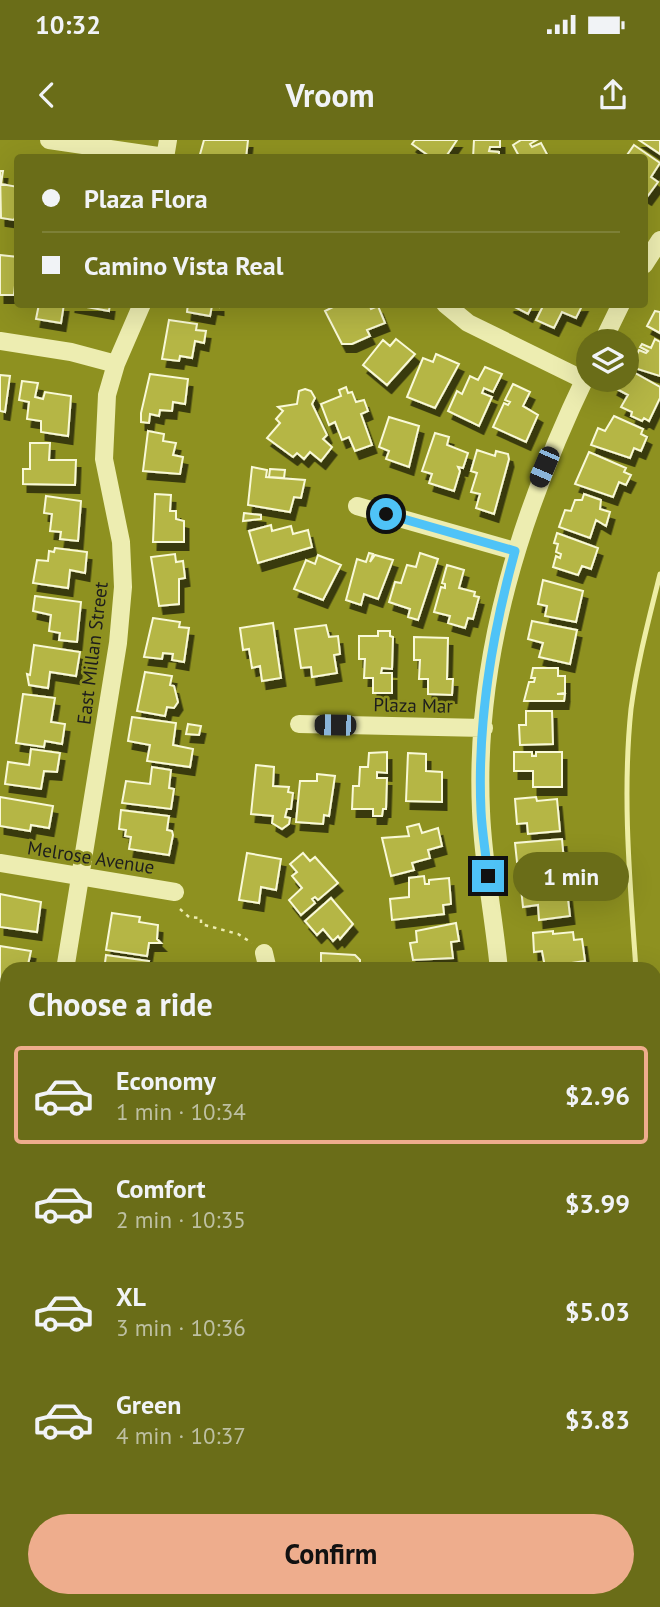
<!DOCTYPE html>
<meta charset="utf-8">
<style>
body{margin:0;font-family:"PT Sans",sans-serif;background:#727525;color:#f1f3f6;height:100vh;display:flex;flex-direction:column;font-size:26px;white-space:nowrap}
*{box-sizing:border-box;margin:0}
p{font-size:23px;color:#bec0a2}
.icon{flex:none;width:38px;height:38px;fill:none;stroke:currentColor;stroke-width:2;stroke-linecap:round;stroke-linejoin:round}
.map{position:relative;flex:1;overflow:hidden}
.drawer{position:absolute;left:0px;top:822px;width:662px;height:646px;display:flex;flex-direction:column;background:#6a6d18;border-radius:21px 21px 0 0;box-shadow:0 7px 28px #0002}
.drawer>*{flex:none}
.hud{position:absolute;left:14px;top:14px;width:634px;height:154px;border-radius:7px;box-shadow:0 7px 28px #0002;display:grid;align-content:center;height:154px;padding:0 28px;background:#6a6d18}
.tools{position:absolute;left:576px;top:189px;display:grid;gap:14px}
.tools a{display:grid;place-items:center;width:63px;height:63px;border-radius:50%;background:#6a6d18;box-shadow:0 7px 28px #0002;font-size:35px}
.end{position:absolute;width:32px;height:32px;margin:-16px;border:9px solid #4fc3f7;background:#111;box-shadow:0 0 0 4px #111}
.from{border-radius:50%}
.bubble{position:absolute;height:49px;border-radius:24px;background:#6a6d18;box-shadow:0 7px 28px #0002;font-size:23px;font-weight:700;line-height:49px;text-align:center}
.car{position:absolute;width:21px;height:42px;margin:-21px -10px;border-radius:9px;box-shadow:0 0 5px 2px #0007;background:linear-gradient(#222 24%,#8ab4d8 0 40%,#222 0 76%,#8ab4d8 0 86%,#222 0)}
.hud b{display:flex;align-items:center;gap:24px;height:66px;font-size:26px}
.hud b+b{border-top:2px solid #7d8037}
.hud i{width:18px;height:18px;background:#f1f3f6}
ul{padding:0;list-style:none}
li{display:flex;align-items:center;gap:21px;height:98px;margin:0 14px 10px;padding:0 14px;border:4px solid transparent;border-radius:7px}
li div{flex:1}
li b{display:block;font-size:26px}
li em{font-style:normal;font-weight:700}
li.current{border-color:#eead8d}
li>.icon{width:63px;height:63px;stroke-width:1.5}
h2{padding:0 28px;font-size:32px;line-height:84px}
.action{display:flex;gap:14px;margin-top:auto;padding:14px 28px}
.action a{flex:1;height:80px;border-radius:42px;background:#eead8d;color:#111;font-size:28px;font-weight:700;line-height:80px;text-align:center}
.status{display:flex;justify-content:space-between;align-items:center;height:49px;padding:0 35px;background:#6a6d18;direction:ltr}
.status svg{height:19px;fill:currentColor}
header{display:flex;justify-content:space-between;align-items:center;height:91px;padding:0 28px;background:#6a6d18;font-size:32px;font-weight:700}
.map>svg:first-child{display:block}
</style>
<div class="status"><b>10:32</b><svg viewBox="0 0 49 12"><path d="M0 12V9h3v3zM5 12V6h3v6zM10 12V3h3v9zM15 12V0h3v12zM26 1h20v11H26zM47 4h2v5h-2z"/></svg></div>
<header><svg class="icon" aria-label="back" viewBox="0 0 24 24"><path d="M15 5l-7 7 7 7"/></svg>Vroom<svg class="icon" aria-label="share" viewBox="0 0 24 24"><path d="M12 15V3M7 8l5-5 5 5M5 13v7h14v-7"/></svg></header>
<div class="map">
<svg width="660" height="1467" viewBox="0 0 660 1467">
<defs>
<filter id="shadow"><feDropShadow dx="4.5" dy="8" stdDeviation="0" flood-color="#0009"/></filter>
</defs>
<rect width="100%" height="100%" fill="#8e9120"/>
<g fill="none" stroke-linecap="round" stroke-linejoin="round">
<!-- stream -->
<path stroke="#eeeea5" stroke-width="5" d="M636,830C630,743 622,656 631,569C637,523 649,479 660,434
M518,1467L521,1461"/>
</g>
<!-- building -->
<path fill="#b5b645" stroke="#f9f9d7" stroke-width="2" filter="url(#shadow)" d="M204,0H248L246,18H199Z
M415,0H457L445,18H432L412,4Z
M474,0H500V7H490L489,11L499,12V18H473Z
M521,0H537L530,4L532,7L541,3L549,18H520L513,5Z
M639,0H660V14Z
M634,5L660,23L651,37L658,42L647,57L644,55V18H625Z
M0,31H3L1,44L18,47V71L14,80L1,78Z
M0,115L18,117L14,155H0Z
M39,164H64L61,183L36,179Z
M70,164H110L109,171Z
M188,164H219V167L212,166L210,176L187,172Z
M339,164H369L371,169L378,166L385,183L367,190L370,196L352,204H342L325,171Z
M509,164H533L528,174Z
M544,164L548,165L583,164L576,178L562,172L554,188L536,180Z
M655,171L660,172V193L647,186Z
M169,180L197,184L196,190L206,191L204,203L195,201L192,218L180,216L179,221L162,219Z
M396,199L415,214L387,245L363,225L383,200L390,206Z
M655,199L660,202V236L631,227L639,210L646,213L648,211L640,207L642,204L651,208Z
M436,214L459,224L435,268L407,257L423,218L433,222Z
M485,227L502,234L493,252L484,248L482,253L492,257L479,286L448,271L457,251L462,254L470,236L478,240Z
M626,228L660,247V258L649,281L644,278L642,281L631,276L632,272L621,267L628,255L613,247L616,240H626Z
M150,234L188,239L185,264L173,262L172,271L160,270L159,276L150,274L149,283L141,282V273Z
M0,235L10,236L5,272L0,271Z
M22,241L38,243L35,257L43,259L45,252L71,256L68,296L41,292V281L27,279L29,262L19,260Z
M513,244L530,252L523,266L538,275L526,302L493,287L504,263L508,265L510,262L505,260Z
M346,247L348,253L352,252L356,262L364,260L368,271L361,274L372,305L355,311L349,297L342,300L335,282L329,285L321,264L341,256L339,250Z
M305,249L311,251L315,258L312,264L327,295L323,299L332,307L321,321L310,312L304,319L297,313L293,317L267,298L280,283L276,279L283,271L278,267L297,264L299,251Z
M614,276L643,289L641,294L647,297L641,311L634,308L630,318L591,305L598,288L605,291Z
M389,277L419,286L409,327L386,319L389,311L379,307Z
M148,291L164,294L163,301L176,303L173,315L183,317L180,334L143,331Z
M435,293L449,297L447,305L468,313L463,328L458,327L460,331L454,351L429,343L432,334L422,331Z
M30,303H50L49,320H76L75,345L23,344V329H30Z
M477,310L495,316L496,311L508,314L509,319L494,374L476,368L480,354L471,352L477,333L471,331Z
M589,312L626,328L624,332L631,335L626,345L619,342L613,357L575,344Z
M252,327L267,330L266,337L305,340L301,358L294,357L290,372L248,365Z
M270,329L285,330L284,338L269,337Z
M155,354L171,355L170,371H176V379L184,381V402H153Z
M584,354L601,360L600,369L610,372L606,386L596,380L590,398L559,387L565,370L571,371L575,360H582Z
M46,356L81,361L78,401L60,399L61,392L50,391L52,374L44,373Z
M244,373L261,375V379L243,381Z
M271,385L272,391L291,386L293,394L308,390L312,407L258,423L249,391Z
M557,393L598,408L591,429L582,426L578,435L553,427L556,416L560,418L561,414L556,412L558,404L554,403Z
M55,408L87,412L85,433L70,430L68,448L33,443L37,420L48,421L49,411L54,412Z
M369,413L373,414L370,422L375,415L393,420L378,459L364,454L361,465L346,460L357,419L366,422Z
M420,413L438,419L418,480L408,477L410,469L389,462L395,442L401,443L407,425L416,427Z
M175,414L176,422L183,421L185,438L179,439V464L159,466L151,417Z
M318,415L341,425L323,460L294,449L306,420L315,424Z
M447,425L464,430L459,448L475,452L474,456L479,457L473,479L468,478L465,488L448,483L450,476L434,472L441,447L445,448V444L442,443Z
M543,440L583,451L576,482L545,476L547,466L538,464Z
M35,456L81,462L77,502L59,500L60,493L49,491L51,475L33,471Z
M153,478L180,482L179,487L189,488L184,522L172,520L173,514L163,513L162,519L144,517Z
M532,481L577,490L570,524L539,517L543,503L528,499Z
M273,483L281,538L262,541L260,526L252,528L249,509L243,510L240,488Z
M326,485L329,497L338,496L340,514L334,515L337,533L312,537L311,527L301,528L295,489Z
M378,491H390V496L393,497L392,529L382,528L381,533H392V553H373V538H364L365,519H359V496H378Z
M414,497L448,498L447,539H453L452,555L428,554V539H419L420,520H414Z
M34,505L80,512L76,536L50,532L48,548L29,545L27,534L30,535Z
M533,528H558V536H565V553L557,554H565L564,561H524L529,542H534L535,538H531Z
M145,532L172,536L170,545L174,546L178,562L174,568L167,567L165,576L137,571Z
M23,554L55,558L51,582L65,584L62,604L45,601L44,607L16,603Z
M526,571H552L553,604L520,605L519,585H526Z
M132,577L176,583L173,605L193,609L190,627L147,621L150,605L128,601Z
M188,584L201,586L199,595L186,594Z
M31,609L60,613L57,632L44,631L41,649L5,644L8,622L29,625Z
M387,612V633L377,632V638H387L386,669H383L382,676H373V669H352L353,646H359L360,627H368L369,613Z
M514,612H532V616H536V612H562V647H533V631H514Z
M408,613L426,614V631L442,632V662L406,661Z
M256,625L274,627L273,646L289,647L288,652L293,653L291,669H287L285,677L290,678L289,684L282,689L272,683L273,676L251,674Z
M152,627L171,630L169,648L174,649L171,669L122,663L126,641L150,644Z
M317,634L335,636L329,676L324,675L323,684L296,682L300,641H317Z
M0,657L53,666L49,688L31,685L30,691L0,686Z
M536,657L537,661L557,659L560,691L528,694L527,683L517,684L515,659Z
M121,670L169,676L167,690L172,691L173,695L169,715L129,709L131,697L125,696L126,690L119,689Z
M419,684L422,693L438,688L442,706L428,710L430,718L412,723L414,730L391,736L382,698L409,696L407,687Z
M562,699L565,733L534,736L533,721L517,722L515,703Z
M247,713L281,719L276,750L261,747L259,763L239,760Z
M303,713L310,721L315,717L338,743L318,760L315,757L312,759L315,763L301,775L289,760L302,748L292,736L297,732L290,724Z
M424,736L425,744H429V740L449,738L451,764L443,765L444,774L392,780L390,759L409,757V738Z
M566,742L570,776L539,780L538,765L523,767L521,748Z
M0,754L41,762L37,792L0,787Z
M331,758L353,784L340,799L338,796L333,801L323,789L317,795L305,781Z
M112,773L140,777L139,782L158,785L157,799L161,803H149L147,816L106,810Z
M456,783L459,801L451,802L453,818L413,820L410,803L417,802L416,791Z
M553,791V794L573,792L574,800L582,799L585,821L545,827L542,811L534,812L533,793Z
M0,806L31,811L27,829L15,826L14,830H7V852L0,850Z
M321,813L355,815L360,820V830H321Z
M106,815L149,821L148,830H104Z
M3,1425H7V1461H44L43,1467H0Z
M112,1461H154L153,1467H111Z
M234,1461H247L262,1464L261,1467H233Z
M311,1461H353L363,1465L309,1467Z
M450,1461H483L480,1467H448Z"/>
<g fill="none" stroke-linecap="round" stroke-linejoin="round">
<!-- path -->
<path stroke="#ededb1" stroke-width="2.5" stroke-dasharray="3.5 5" stroke-linecap="butt" d="M180,769L189,777L201,778V784L238,794L252,803"/>
<!-- minor -->
<path stroke="#ededb1" stroke-width="18" d="M49,0L165,17
M165,18L168,0
M644,125L660,100
M445,164L468,183L584,240
M0,201L71,212L116,224
M603,201L621,164
M357,366L515,411
M299,584L484,588
M0,723L175,752
M264,813L268,830
M65,830L118,503L123,447L121,402L104,319L107,255L116,224L142,164
M499,830C494,777 483,724 481,671C474,516 522,369 588,232
M0,933L7,926
M0,995L7,1007
M0,1109L7,1110
M654,1252L660,1231
M0,1288L7,1240
M192,1467L194,1461
M396,1467L398,1461
M566,1467L569,1461"/>
</g>
<g fill="none" stroke-linecap="round" stroke-linejoin="round">
<!-- route -->
<path stroke="#4fc3f7" stroke-width="9" d="M386,374L515,411C492,494 477,585 481,671C482,693 486,714 488,736"/>
</g>
<g text-anchor="middle" stroke-width="5" stroke-linejoin="round" paint-order="stroke">
<!-- street labels -->
<g font-size="19" fill="#1d1d1d" stroke="#8e9120">
<text transform="translate(92 513) rotate(-83)" y="7">East Millan Street</text>
<text transform="translate(413 565) rotate(1)" y="7">Plaza Mar</text>
<text transform="translate(91 717) rotate(9)" y="7">Melrose Avenue</text>
</g>
</g>
</svg>
<div class="tools">
<a><svg class="icon" aria-label="layers" viewBox="0 0 24 24"><path d="M12 4l9 5-9 5-9-5zM3 14l9 5 9-5"/></svg></a>
</div>
<i class="end from" style="left:386px;top:374px"></i>
<i class="end" style="left:488px;top:736px"></i>
<div class="bubble" style="left:513px;top:712px;width:116px">1 min</div>
<i class="car" style="left:544px;top:327px;rotate:203deg"></i>
<i class="car" style="left:335px;top:585px;rotate:271deg"></i>
<div class="hud">
<b><i class="from"></i>Plaza Flora</b>
<b><i></i>Camino Vista Real</b>
</div>
<section class="drawer">
<h2>Choose a ride</h2>
<ul>
<li class="current"><svg class="icon" aria-label="car" viewBox="0 0 24 24"><path d="M5 17H2v-5l4-1 3-4h7l3 4 3 1v5h-3M9 17h6M6 11h13"/><circle cx="7" cy="17" r="2"/><circle cx="17" cy="17" r="2"/></svg><div><b>Economy</b><p>1 min · 10:34</p></div><em>$2.96</em></li>
<li><svg class="icon" aria-label="car" viewBox="0 0 24 24"><path d="M5 17H2v-5l4-1 3-4h7l3 4 3 1v5h-3M9 17h6M6 11h13"/><circle cx="7" cy="17" r="2"/><circle cx="17" cy="17" r="2"/></svg><div><b>Comfort</b><p>2 min · 10:35</p></div><em>$3.99</em></li>
<li><svg class="icon" aria-label="car" viewBox="0 0 24 24"><path d="M5 17H2v-5l4-1 3-4h7l3 4 3 1v5h-3M9 17h6M6 11h13"/><circle cx="7" cy="17" r="2"/><circle cx="17" cy="17" r="2"/></svg><div><b>XL</b><p>3 min · 10:36</p></div><em>$5.03</em></li>
<li><svg class="icon" aria-label="car" viewBox="0 0 24 24"><path d="M5 17H2v-5l4-1 3-4h7l3 4 3 1v5h-3M9 17h6M6 11h13"/><circle cx="7" cy="17" r="2"/><circle cx="17" cy="17" r="2"/></svg><div><b>Green</b><p>4 min · 10:37</p></div><em>$3.83</em></li>
</ul>
<div class="action"><a>Confirm</a></div>
</section>
</div>
